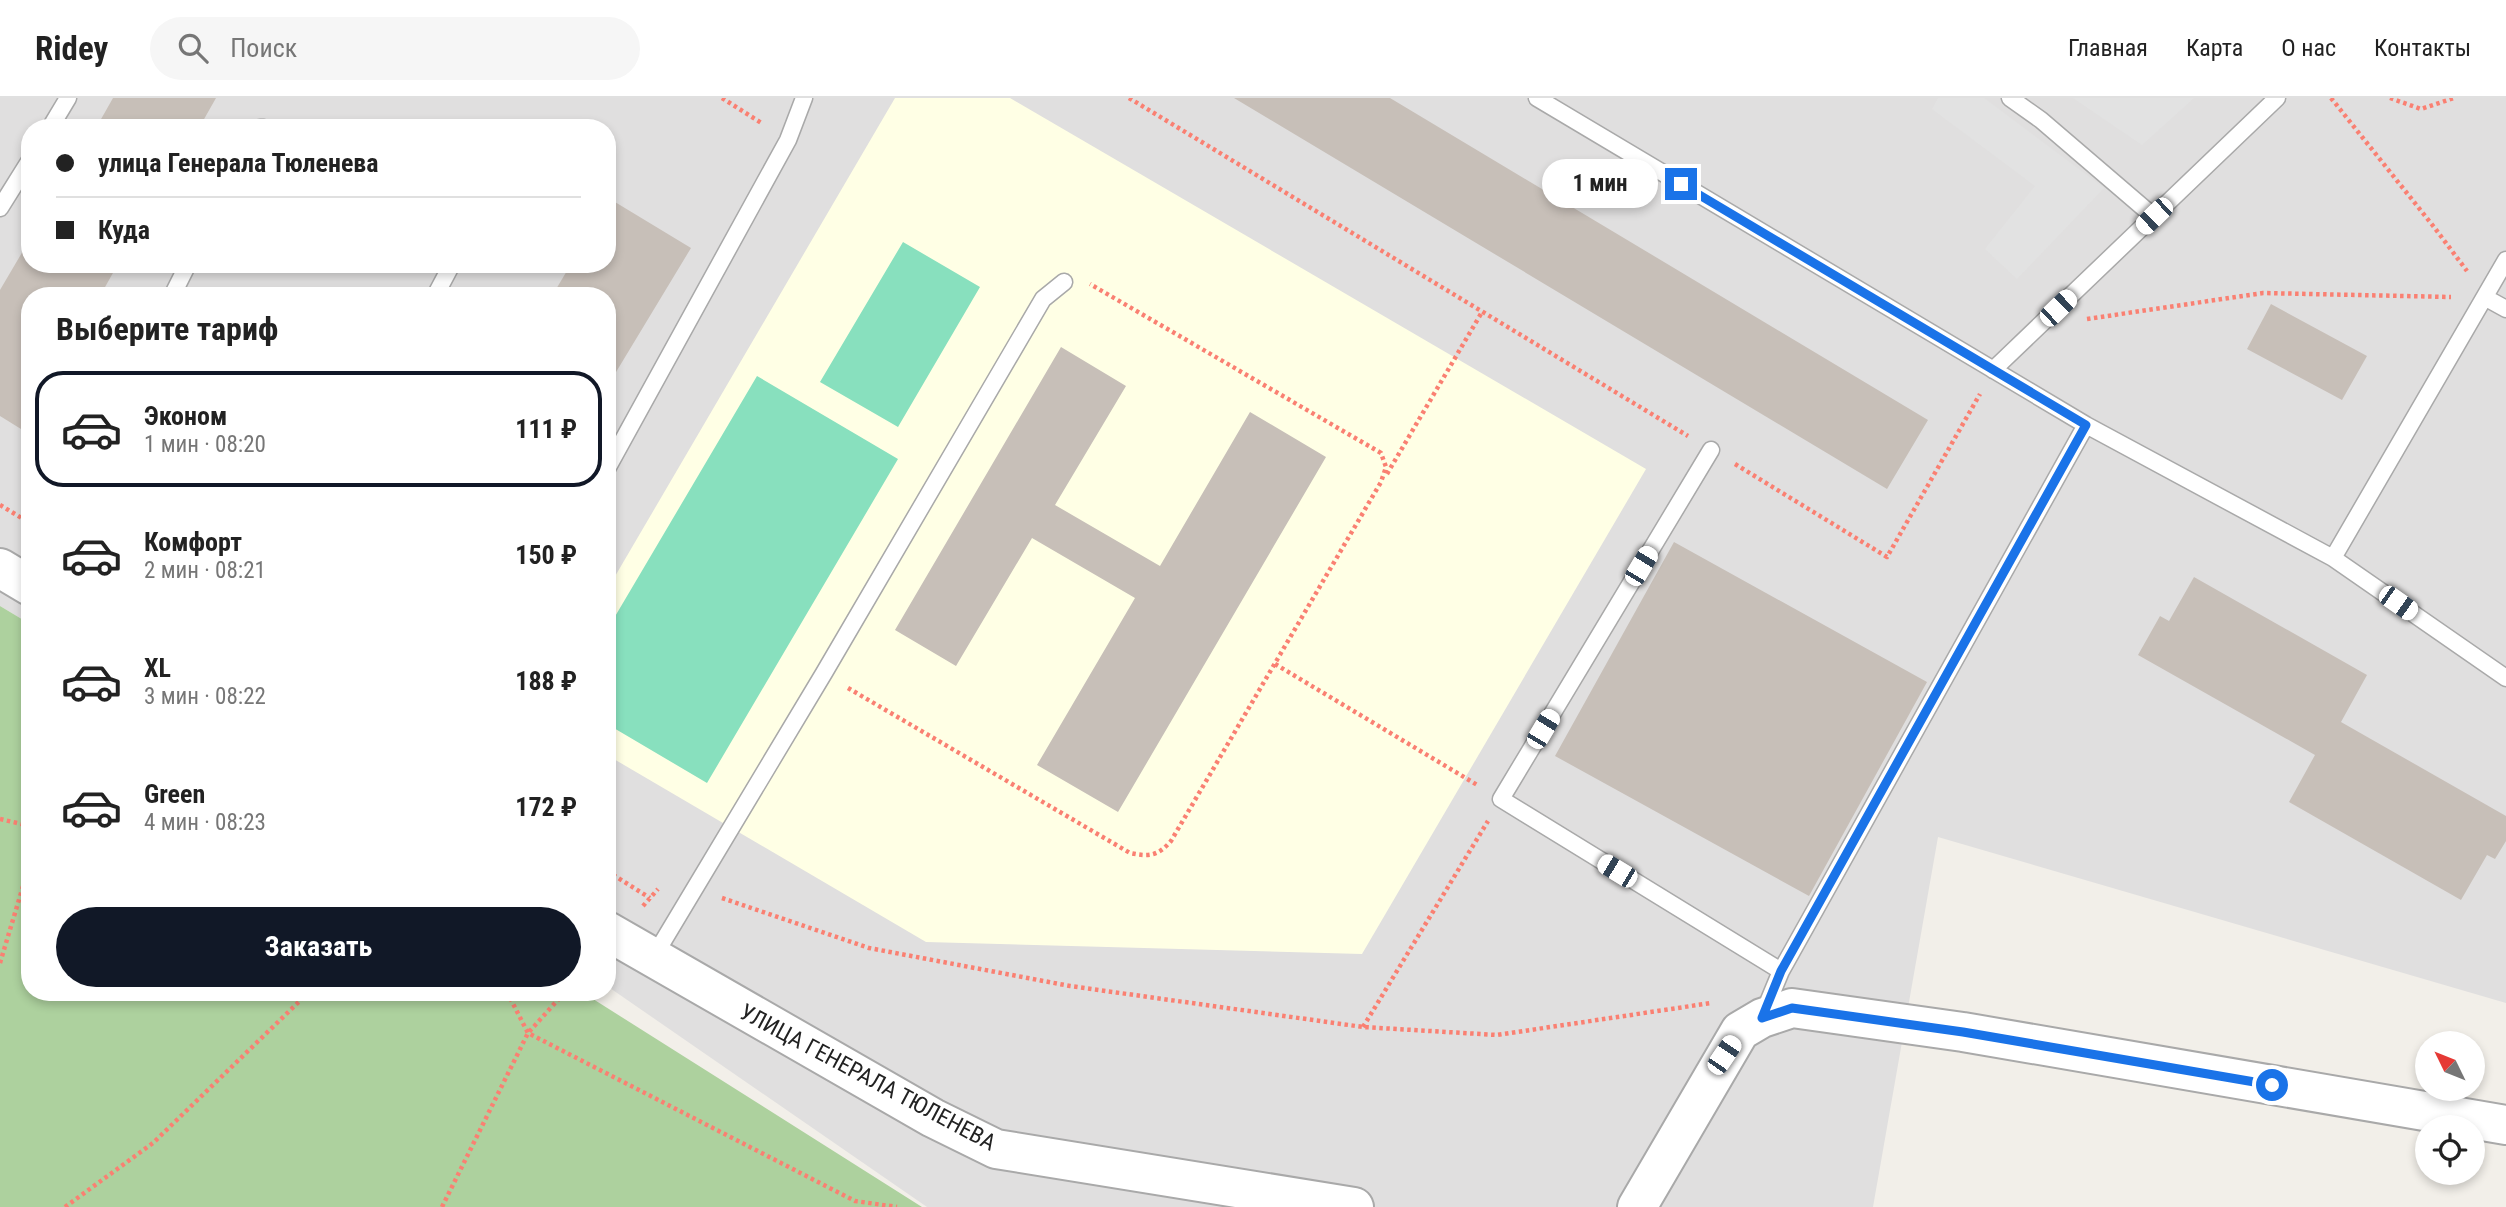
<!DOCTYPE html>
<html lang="ru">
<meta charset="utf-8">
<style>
body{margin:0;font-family:"Roboto Condensed",sans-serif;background:#f6f6f6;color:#222;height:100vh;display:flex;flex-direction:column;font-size:26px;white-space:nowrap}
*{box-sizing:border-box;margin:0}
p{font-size:23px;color:#767676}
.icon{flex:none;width:38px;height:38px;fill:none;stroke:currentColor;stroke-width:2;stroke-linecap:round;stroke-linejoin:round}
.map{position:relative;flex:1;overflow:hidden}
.drawer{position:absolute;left:21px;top:189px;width:595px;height:714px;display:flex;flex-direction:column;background:#fff;border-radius:28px;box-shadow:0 4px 10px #0003}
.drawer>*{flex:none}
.top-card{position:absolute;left:21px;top:21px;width:595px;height:154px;border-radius:28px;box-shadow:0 4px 10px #0003;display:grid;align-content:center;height:154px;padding:0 35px;background:#fff}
.needle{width:46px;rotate:313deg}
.tools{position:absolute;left:2415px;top:933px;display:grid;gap:14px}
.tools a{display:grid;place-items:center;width:70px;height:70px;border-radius:50%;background:#fff;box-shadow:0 4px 10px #0003;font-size:35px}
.end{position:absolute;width:32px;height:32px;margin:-16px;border:9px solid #1a73e8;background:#fff;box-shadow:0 0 0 4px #fff}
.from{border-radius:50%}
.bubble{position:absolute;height:49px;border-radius:24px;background:#fff;box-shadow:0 4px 10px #0003;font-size:23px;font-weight:700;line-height:49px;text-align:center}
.car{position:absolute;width:21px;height:42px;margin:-21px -10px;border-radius:9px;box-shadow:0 0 5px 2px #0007;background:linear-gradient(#fff 24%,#345 0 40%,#fff 0 76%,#345 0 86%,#fff 0)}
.top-card b{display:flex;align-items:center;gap:24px;height:66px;font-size:26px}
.top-card b+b{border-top:2px solid #e0e0e0}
.top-card i{width:18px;height:18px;background:#222}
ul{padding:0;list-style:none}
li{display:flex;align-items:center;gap:21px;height:116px;margin:0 14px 10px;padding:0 21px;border:4px solid transparent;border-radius:28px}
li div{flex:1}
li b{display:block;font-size:26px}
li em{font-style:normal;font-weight:700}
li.selected{border-color:#111827}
li>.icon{width:63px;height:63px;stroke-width:1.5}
h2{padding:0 35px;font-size:32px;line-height:84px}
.cta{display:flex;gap:14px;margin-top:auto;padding:14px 35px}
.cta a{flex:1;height:80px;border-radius:42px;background:#111827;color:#fff;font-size:28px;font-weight:700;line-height:80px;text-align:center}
header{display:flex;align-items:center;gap:42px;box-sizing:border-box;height:98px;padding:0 35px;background:#fff;border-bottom:2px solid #e0e0e0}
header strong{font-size:33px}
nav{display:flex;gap:38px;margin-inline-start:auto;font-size:24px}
.search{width:490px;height:63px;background:#f6f6f6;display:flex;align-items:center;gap:18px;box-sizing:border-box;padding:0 24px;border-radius:38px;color:#767676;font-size:26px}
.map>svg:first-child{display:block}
</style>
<header>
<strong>Ridey</strong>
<div class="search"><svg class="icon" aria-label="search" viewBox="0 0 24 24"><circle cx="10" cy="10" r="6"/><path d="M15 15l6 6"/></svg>Поиск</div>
<nav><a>Главная</a><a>Карта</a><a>О нас</a><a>Контакты</a></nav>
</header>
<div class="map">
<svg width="2506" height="1109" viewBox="0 0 2506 1109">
<rect width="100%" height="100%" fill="#f2efe9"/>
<!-- residential -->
<path fill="#e0dfdf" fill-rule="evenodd" d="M0,0H2506V905L1938,739L1873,1109H927L607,888V198H30V526L0,508ZM30,30H607V166H30Z"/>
<!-- education -->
<path fill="#ffffe5" d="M895,0H1010L1646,371L1362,856L926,844L607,657V492Z"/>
<!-- forest -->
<path fill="#add19e" d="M0,508L30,526V894H582L922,1109H0Z"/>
<!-- pitch -->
<path fill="#88e0be" d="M903,144L980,189L898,329L820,284Z
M757,278L898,361L707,685L607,626V532Z"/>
<!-- parking -->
<path fill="#e2e2e2" d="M1938,0H1984L2104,90L2017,181L1985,151L2035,88L1932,11Z
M2073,0H2194L2142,47Z"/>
<!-- building -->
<path fill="#c7bfb8" d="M113,0H216L199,30H96Z
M1234,0H1390L1928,322L1887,391Z
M610,101L691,150L607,289V198H552L571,166H607V107Z
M30,141V166H118L100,198H30V316L21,331L0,318V192Z
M2271,206L2367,258L2342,302L2247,251Z
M1061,249L1126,288L1055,407L1160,468L1250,314L1326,359L1118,714L1037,667L1135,500L1032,440L956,568L895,532Z
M1674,444L1927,584L1809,798L1555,658Z
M2194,479L2367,577L2341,624L2506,718V743L2495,761L2487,757L2461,802L2289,704L2315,657L2138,557L2160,518L2169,523Z"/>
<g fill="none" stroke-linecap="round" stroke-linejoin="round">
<defs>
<path id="service" d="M1537,0L2086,327L2333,460L2506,580
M2010,0L2041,22L2153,118
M50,30L68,0
M260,30H264
M0,110L30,62
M172,198L188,166
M435,198L452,166
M2486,200L2506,211
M1993,272L2277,0
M1711,352L1501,701L1781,873
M607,371L788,42L804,0
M2333,460L2506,162
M653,860L824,575L1043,201L1064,184
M1764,914L1781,873L2086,327"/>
<path id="tertiary" d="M0,470L30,488
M607,833L933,1020L996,1051L1354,1109
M1637,1109L1740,933L1762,920L1792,910L1963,934L2506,1027"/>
</defs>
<!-- service casing -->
<use href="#service" stroke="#a9a9a9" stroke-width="19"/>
<!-- tertiary casing -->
<use href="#tertiary" stroke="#a9a9a9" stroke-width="42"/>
<!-- path -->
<path stroke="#fa8072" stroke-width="4.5" stroke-dasharray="3.5 3.5" stroke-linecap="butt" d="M722,0L763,26
M1129,0L1688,338
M2331,0L2434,129L2467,173
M2390,0L2421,11L2454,0
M2087,221L2263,195L2451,199
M1735,366L1887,459L1980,296
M1387,376L1482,214
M0,407L30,425
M24,527L30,596
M1275,566L1479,688
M848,590L1130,755C1149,759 1158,758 1171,743L1381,384L1386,369L1381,355L1090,186
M0,721L30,728
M607,773L650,800
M722,800L869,850L1070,888L1363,929L1497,937L1711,905
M643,808L658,791
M0,865L30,765
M507,894L528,935L855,1103L897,1109
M1363,929L1488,723
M65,1109L153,1045L309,894
M442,1109L528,935L565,894"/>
<!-- service -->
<use href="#service" stroke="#fff" stroke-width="16"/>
<!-- tertiary -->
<use href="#tertiary" stroke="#fff" stroke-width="38"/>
</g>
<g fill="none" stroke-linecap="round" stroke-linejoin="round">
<!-- route -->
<path stroke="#1a73e8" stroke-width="9" d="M1681,86L2086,327L1781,873L1762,920L1792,910L1963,934L2272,987"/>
</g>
<g text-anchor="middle" stroke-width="5" stroke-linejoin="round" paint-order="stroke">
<!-- street labels -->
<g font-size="23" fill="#222" stroke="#fff">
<text transform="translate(868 979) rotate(28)" y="8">УЛИЦА ГЕНЕРАЛА ТЮЛЕНЕВА</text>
</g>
</g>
</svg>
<div class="tools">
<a><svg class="needle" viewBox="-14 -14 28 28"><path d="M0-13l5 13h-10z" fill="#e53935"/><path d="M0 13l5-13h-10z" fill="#767676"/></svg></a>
<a><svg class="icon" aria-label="locate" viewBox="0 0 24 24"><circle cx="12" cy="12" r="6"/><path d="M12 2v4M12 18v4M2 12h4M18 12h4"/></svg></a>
</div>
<i class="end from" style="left:2272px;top:987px"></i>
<i class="end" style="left:1681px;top:86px"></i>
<div class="bubble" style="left:1542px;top:61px;width:116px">1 мин</div>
<i class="car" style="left:2154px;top:118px;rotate:226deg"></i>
<i class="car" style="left:2058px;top:210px;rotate:46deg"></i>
<i class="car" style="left:1641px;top:468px;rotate:31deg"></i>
<i class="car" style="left:2398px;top:505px;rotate:125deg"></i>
<i class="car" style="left:1543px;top:631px;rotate:31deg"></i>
<i class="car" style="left:1617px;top:773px;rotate:301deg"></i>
<i class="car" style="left:1724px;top:957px;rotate:34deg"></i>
<div class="top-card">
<b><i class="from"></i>улица Генерала Тюленева</b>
<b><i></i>Куда</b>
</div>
<section class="drawer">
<h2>Выберите тариф</h2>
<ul>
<li class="selected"><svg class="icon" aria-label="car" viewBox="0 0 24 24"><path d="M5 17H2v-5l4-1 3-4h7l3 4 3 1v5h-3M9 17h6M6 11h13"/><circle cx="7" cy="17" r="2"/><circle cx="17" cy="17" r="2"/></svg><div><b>Эконом</b><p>1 мин · 08:20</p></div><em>111 ₽</em></li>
<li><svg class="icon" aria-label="car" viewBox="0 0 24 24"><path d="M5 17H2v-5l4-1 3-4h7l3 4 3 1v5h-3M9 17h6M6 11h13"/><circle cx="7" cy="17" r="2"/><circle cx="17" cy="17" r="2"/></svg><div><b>Комфорт</b><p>2 мин · 08:21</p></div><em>150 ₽</em></li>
<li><svg class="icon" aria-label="car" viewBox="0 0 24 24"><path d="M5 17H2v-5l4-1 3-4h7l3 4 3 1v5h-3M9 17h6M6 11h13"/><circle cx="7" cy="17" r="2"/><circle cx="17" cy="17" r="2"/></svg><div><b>XL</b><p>3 мин · 08:22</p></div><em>188 ₽</em></li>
<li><svg class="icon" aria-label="car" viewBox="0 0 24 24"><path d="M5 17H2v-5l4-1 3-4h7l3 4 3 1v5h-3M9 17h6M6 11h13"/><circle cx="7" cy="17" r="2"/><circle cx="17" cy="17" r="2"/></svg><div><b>Green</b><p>4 мин · 08:23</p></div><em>172 ₽</em></li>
</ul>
<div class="cta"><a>Заказать</a></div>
</section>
</div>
